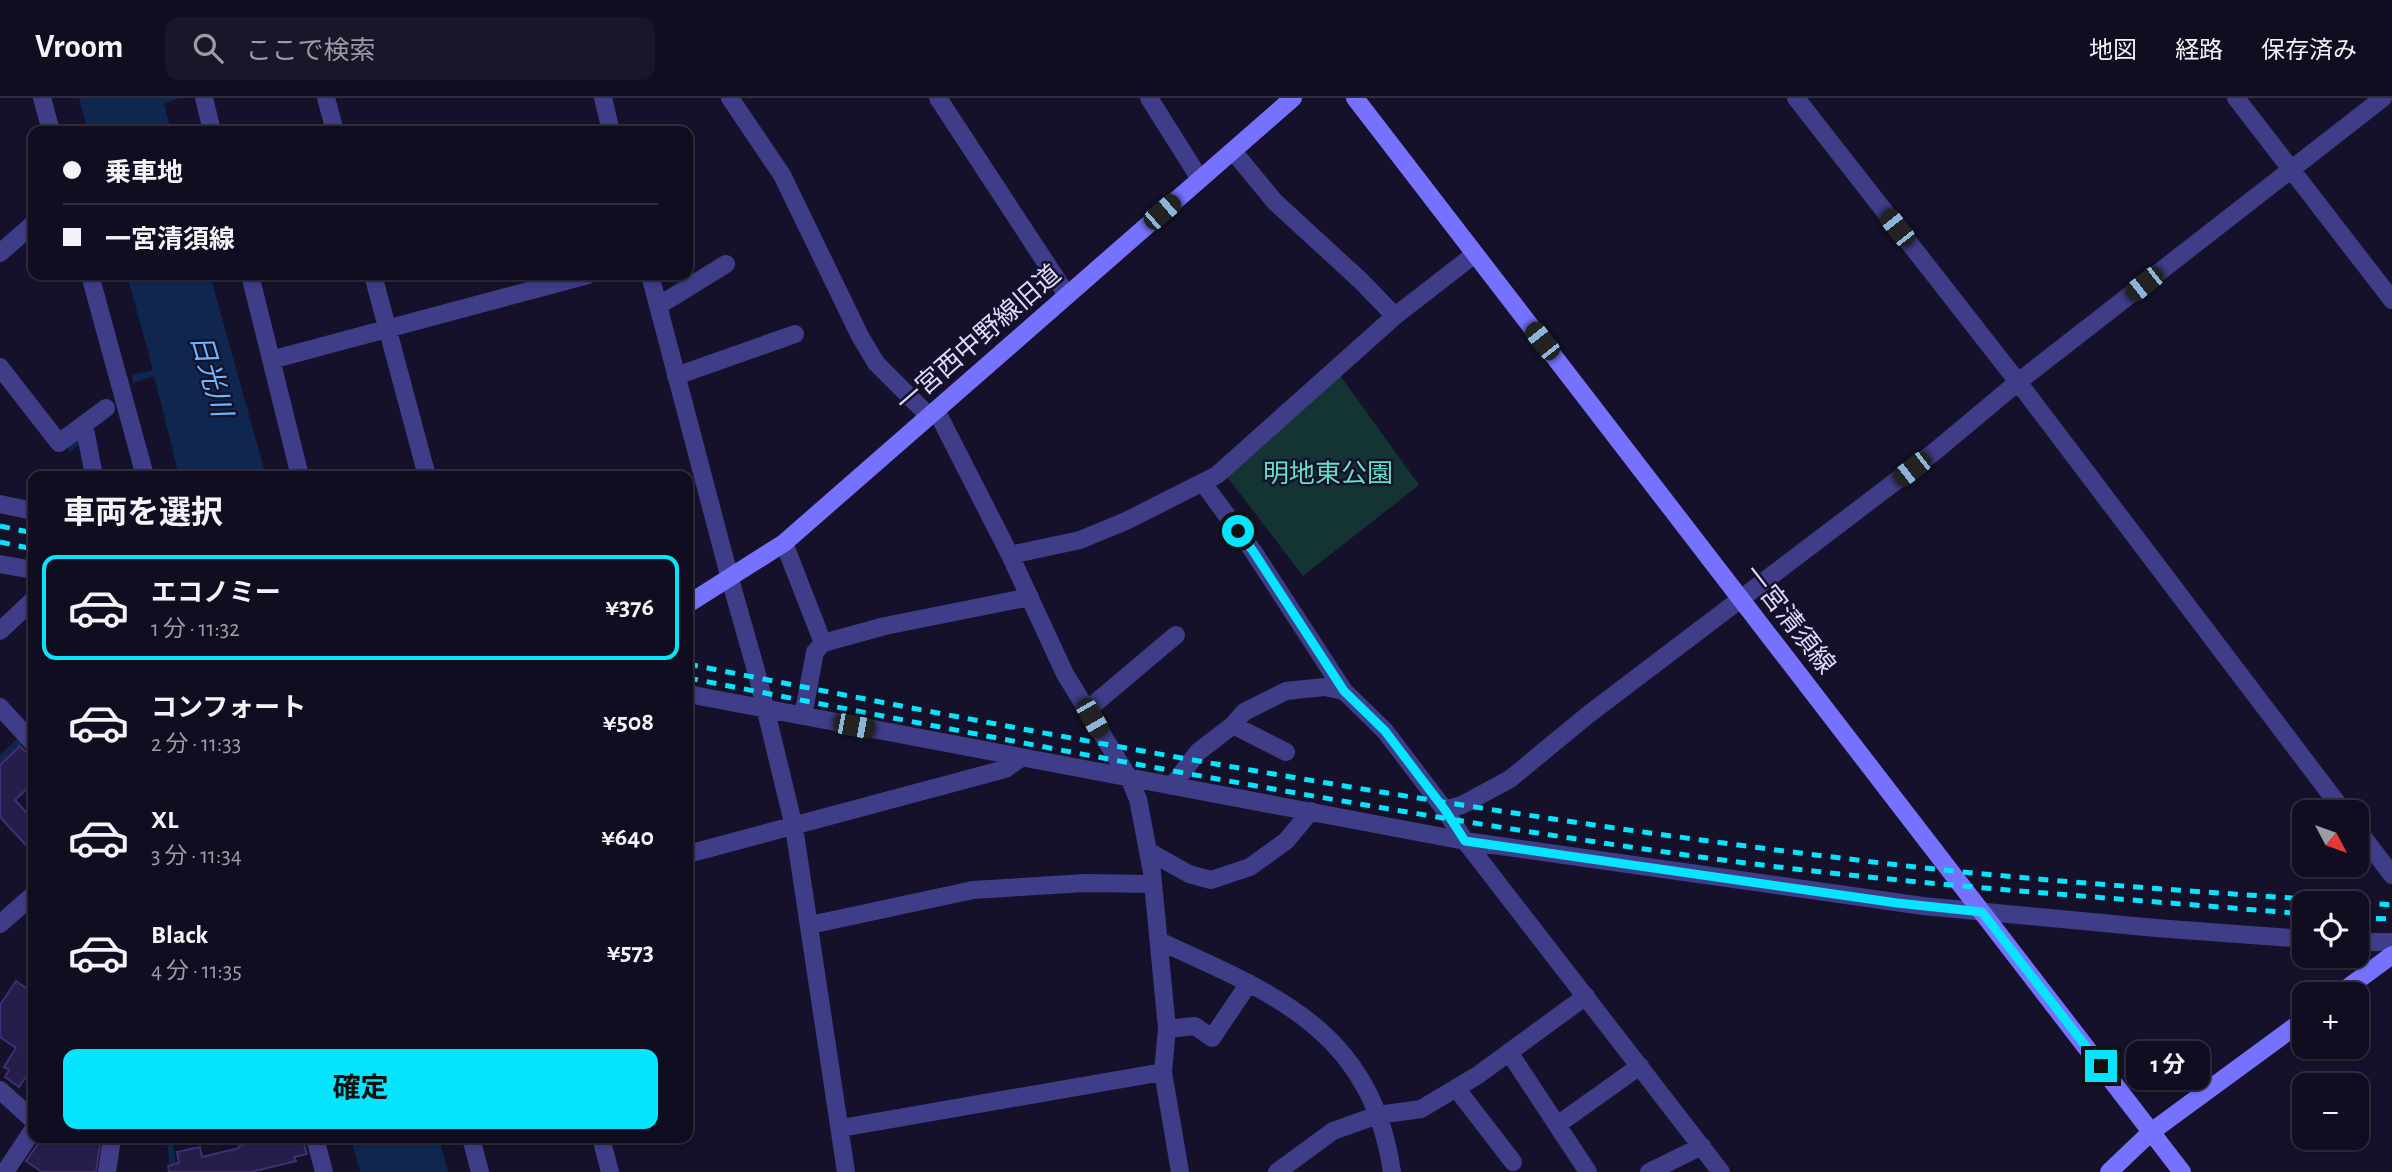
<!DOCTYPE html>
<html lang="ja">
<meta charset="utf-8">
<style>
body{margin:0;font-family:"Alegreya Sans","Noto Sans JP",sans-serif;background:#191629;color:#f1f3f6;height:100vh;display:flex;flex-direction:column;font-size:26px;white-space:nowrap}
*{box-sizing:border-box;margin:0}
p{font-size:23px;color:#9c9ca5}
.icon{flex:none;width:38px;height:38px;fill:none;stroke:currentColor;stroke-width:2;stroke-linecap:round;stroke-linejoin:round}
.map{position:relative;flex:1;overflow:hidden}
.sheet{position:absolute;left:28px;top:373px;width:665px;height:672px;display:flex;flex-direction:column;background:#100d20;border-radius:14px;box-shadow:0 2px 5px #0004,0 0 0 2px #302d3e}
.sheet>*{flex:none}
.guide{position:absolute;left:28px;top:28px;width:665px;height:154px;border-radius:14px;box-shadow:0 2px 5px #0004,0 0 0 2px #302d3e;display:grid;align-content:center;height:154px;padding:0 35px;background:#100d20}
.needle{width:46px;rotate:131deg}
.controls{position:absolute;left:2292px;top:702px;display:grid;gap:14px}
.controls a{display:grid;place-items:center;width:77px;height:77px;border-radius:14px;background:#100d20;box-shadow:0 2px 5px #0004,0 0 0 2px #302d3e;font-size:35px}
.end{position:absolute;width:32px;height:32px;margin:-16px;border:9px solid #07e4fd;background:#111;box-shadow:0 0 0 4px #111}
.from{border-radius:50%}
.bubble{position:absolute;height:49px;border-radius:14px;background:#100d20;box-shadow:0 2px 5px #0004,0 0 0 2px #302d3e;font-size:23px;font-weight:700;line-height:49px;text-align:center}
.car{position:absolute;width:21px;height:42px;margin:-21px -10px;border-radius:9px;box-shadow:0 0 5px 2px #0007;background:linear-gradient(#222 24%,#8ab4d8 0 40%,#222 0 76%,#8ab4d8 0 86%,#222 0)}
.guide b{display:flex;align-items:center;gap:24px;height:66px;font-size:26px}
.guide b+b{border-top:2px solid #302d3e}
.guide i{width:18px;height:18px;background:#f1f3f6}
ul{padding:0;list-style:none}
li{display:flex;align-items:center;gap:21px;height:105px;margin:0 14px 10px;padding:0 21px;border:4px solid transparent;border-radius:14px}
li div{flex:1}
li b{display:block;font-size:26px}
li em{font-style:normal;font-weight:700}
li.on{border-color:#07e4fd}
li>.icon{width:63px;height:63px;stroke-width:1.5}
h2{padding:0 35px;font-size:32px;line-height:84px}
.button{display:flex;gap:14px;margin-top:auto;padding:14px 35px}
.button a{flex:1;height:80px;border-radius:14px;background:#07e4fd;color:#111;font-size:28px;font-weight:700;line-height:80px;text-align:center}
header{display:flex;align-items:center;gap:42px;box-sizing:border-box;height:98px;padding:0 35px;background:#100d20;border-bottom:2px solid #302d3e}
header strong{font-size:33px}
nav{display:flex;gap:38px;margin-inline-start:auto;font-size:24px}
.search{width:490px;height:63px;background:#191629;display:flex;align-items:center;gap:18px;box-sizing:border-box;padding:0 24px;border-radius:14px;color:#9c9ca5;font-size:26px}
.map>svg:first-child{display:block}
</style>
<header>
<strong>Vroom</strong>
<div class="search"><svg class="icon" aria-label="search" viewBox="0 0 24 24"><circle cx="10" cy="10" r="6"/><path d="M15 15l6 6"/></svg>ここで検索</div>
<nav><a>地図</a><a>経路</a><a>保存済み</a></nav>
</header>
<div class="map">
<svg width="2392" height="1074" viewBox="0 0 2392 1074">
<rect width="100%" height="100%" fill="#15112a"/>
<!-- green -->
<path fill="#143433" d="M1339,276L1419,387L1303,478L1225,376Z"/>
<!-- water -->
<path fill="#0f274f" d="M79,0H179L164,6L171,33H88Z
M127,177H210L266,378H179L154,278L133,285L132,277L153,272Z
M351,1040H439L448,1074H360Z"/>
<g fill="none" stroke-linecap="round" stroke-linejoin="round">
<!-- stream -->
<path stroke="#0f274f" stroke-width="6" d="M65,342L71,350L84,337
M0,661L33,630
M170,1040L173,1074"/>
</g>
<!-- building -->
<path fill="#261d4b" stroke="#3e2f77" stroke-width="2" d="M20,648L33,661V685L15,702L33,722V755L0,719V667Z
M16,883L33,895V968L19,989L5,979L9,972L4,969L16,950L0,939V907Z
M42,1040H101L96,1074H42L26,1063Z
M260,1040H302L307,1056L294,1059L296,1063L251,1074H169L168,1068L179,1065L177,1054L200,1049L202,1059L239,1050V1048L260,1042Z"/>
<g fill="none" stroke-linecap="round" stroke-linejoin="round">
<!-- street -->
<path stroke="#3f3c88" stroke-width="18" d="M42,0L51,33
M204,0L212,33
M326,0L335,33
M603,0L611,33
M730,0L782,77L860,238L876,265L929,318
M938,0L1067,197
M1149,0L1200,81
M1796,0L2018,284L2344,714
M2236,0L2392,202
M1233,53L1275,104L1360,182L1395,218
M0,155L33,126
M90,177L145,378
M250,177L300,378
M373,177L427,378
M650,177L730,481L757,576L794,729L846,1074
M658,208L726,166
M271,262L588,177
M0,269L59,345L106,310
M676,278L795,236
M936,312L1010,457L1065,576L1129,680L1138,701L1152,774L1167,931L1163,974L1180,1074
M84,326L94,378
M1203,385L1253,453L1344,593
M0,406L33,413
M784,445L823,545L815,554L803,618
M1010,457L1080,442L1126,423L1217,377L1395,218L1475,156
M0,466L33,472
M0,533L33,502
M823,545L885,528L1030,499
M688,596L1465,743L1923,808L2156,830L2305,841
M0,609L33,645
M1087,612L1176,537
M1233,627L1286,654
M1172,688L1198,654L1233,627L1244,614L1286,593L1324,589L1344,593L1385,633L1445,712L1465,743L1721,1074
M1445,712L1462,707L1510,681L1589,616L1933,355L2018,284L2383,0
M2357,731L2392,777
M1148,753L1189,776L1211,782L1250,769L1286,743L1311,713
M688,756L1005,671L1021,660
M0,826L33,797
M810,827L973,792L1085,785L1153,786
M1159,843C1275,896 1371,932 1392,1074
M2357,844H2392
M1167,931L1195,928L1212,940L1249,885
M1509,954L1588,1074
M1456,990L1513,1064
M0,992L33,1022
M1557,1027L1640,968
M841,1030L1163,974
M315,1040L324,1074
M471,1040L480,1074
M601,1040L610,1074
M5,1074L33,1032
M107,1074L112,1040
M1277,1074L1333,1033L1378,1017L1421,1011L1478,977L1586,898
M1649,1074L1702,1048"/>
<!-- secondary -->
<path stroke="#7672fe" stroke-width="18" d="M1355,0L2182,1074
M688,506L784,445L1293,0
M2339,896L2392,857
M2109,1074L2151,1034L2305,921"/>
<!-- rail -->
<path stroke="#07e4fd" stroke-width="5" stroke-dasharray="10 9" stroke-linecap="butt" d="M0,428L33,435
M0,444L33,451
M688,566C1072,643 1459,714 1849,761C2029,784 2211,794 2392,807
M688,580C1026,646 1365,713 1708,760C1906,787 2105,799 2305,816
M2357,820L2392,821"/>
</g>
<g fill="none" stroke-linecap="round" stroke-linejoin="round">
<!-- route -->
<path stroke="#07e4fd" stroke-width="9" d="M1238,433L1253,453L1344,593L1385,633L1445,712L1465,743L1897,805L1982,814L2101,968"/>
</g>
<g text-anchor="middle" stroke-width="5" stroke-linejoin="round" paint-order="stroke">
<!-- street labels -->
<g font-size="26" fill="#dedaff" stroke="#15112a">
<text transform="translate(978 240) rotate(-41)" y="9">一宮西中野線旧道</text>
<text transform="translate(1790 521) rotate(52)" y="9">一宮清須線</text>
</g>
<!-- park labels -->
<g font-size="26" fill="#65e0c2" stroke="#15112a">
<text x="1328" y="384">明地東公園</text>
</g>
<!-- water labels -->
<g font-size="28" font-style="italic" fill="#69b8fe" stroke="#15112a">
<text transform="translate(212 277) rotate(74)" y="10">日光川</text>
</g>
</g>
</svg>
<div class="controls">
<a><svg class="needle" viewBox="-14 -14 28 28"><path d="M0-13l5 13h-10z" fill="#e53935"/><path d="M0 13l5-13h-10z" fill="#9c9ca5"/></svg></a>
<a><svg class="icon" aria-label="locate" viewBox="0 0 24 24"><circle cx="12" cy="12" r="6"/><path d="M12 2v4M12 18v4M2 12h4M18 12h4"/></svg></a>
<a>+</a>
<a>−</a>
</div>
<i class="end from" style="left:1238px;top:433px"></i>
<i class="end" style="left:2101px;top:968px"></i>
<div class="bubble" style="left:2126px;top:943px;width:84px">1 分</div>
<i class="car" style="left:1162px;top:114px;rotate:49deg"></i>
<i class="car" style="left:1897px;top:130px;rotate:322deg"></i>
<i class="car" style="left:2144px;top:186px;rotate:232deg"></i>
<i class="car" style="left:1542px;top:243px;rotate:322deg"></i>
<i class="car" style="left:1912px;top:371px;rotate:232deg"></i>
<i class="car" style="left:1092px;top:620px;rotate:150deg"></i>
<i class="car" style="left:854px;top:628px;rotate:101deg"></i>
<div class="guide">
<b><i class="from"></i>乗車地</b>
<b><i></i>一宮清須線</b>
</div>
<section class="sheet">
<h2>車両を選択</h2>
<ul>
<li class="on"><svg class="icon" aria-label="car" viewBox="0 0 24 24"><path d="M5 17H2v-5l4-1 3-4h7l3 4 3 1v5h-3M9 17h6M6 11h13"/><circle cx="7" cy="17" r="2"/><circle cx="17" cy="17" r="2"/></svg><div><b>エコノミー</b><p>1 分 · 11:32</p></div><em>¥376</em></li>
<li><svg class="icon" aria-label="car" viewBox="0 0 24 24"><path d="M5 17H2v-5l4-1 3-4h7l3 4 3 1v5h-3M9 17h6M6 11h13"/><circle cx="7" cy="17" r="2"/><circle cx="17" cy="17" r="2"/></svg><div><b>コンフォート</b><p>2 分 · 11:33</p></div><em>¥508</em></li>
<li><svg class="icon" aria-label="car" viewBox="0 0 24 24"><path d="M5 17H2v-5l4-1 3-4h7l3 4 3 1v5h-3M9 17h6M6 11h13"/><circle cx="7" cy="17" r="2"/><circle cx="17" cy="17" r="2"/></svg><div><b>XL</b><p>3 分 · 11:34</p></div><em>¥640</em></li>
<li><svg class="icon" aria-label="car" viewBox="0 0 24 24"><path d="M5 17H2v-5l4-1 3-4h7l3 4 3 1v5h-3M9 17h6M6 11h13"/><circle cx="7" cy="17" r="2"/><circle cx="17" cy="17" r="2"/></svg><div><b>Black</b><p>4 分 · 11:35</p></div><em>¥573</em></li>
</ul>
<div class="button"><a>確定</a></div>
</section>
</div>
